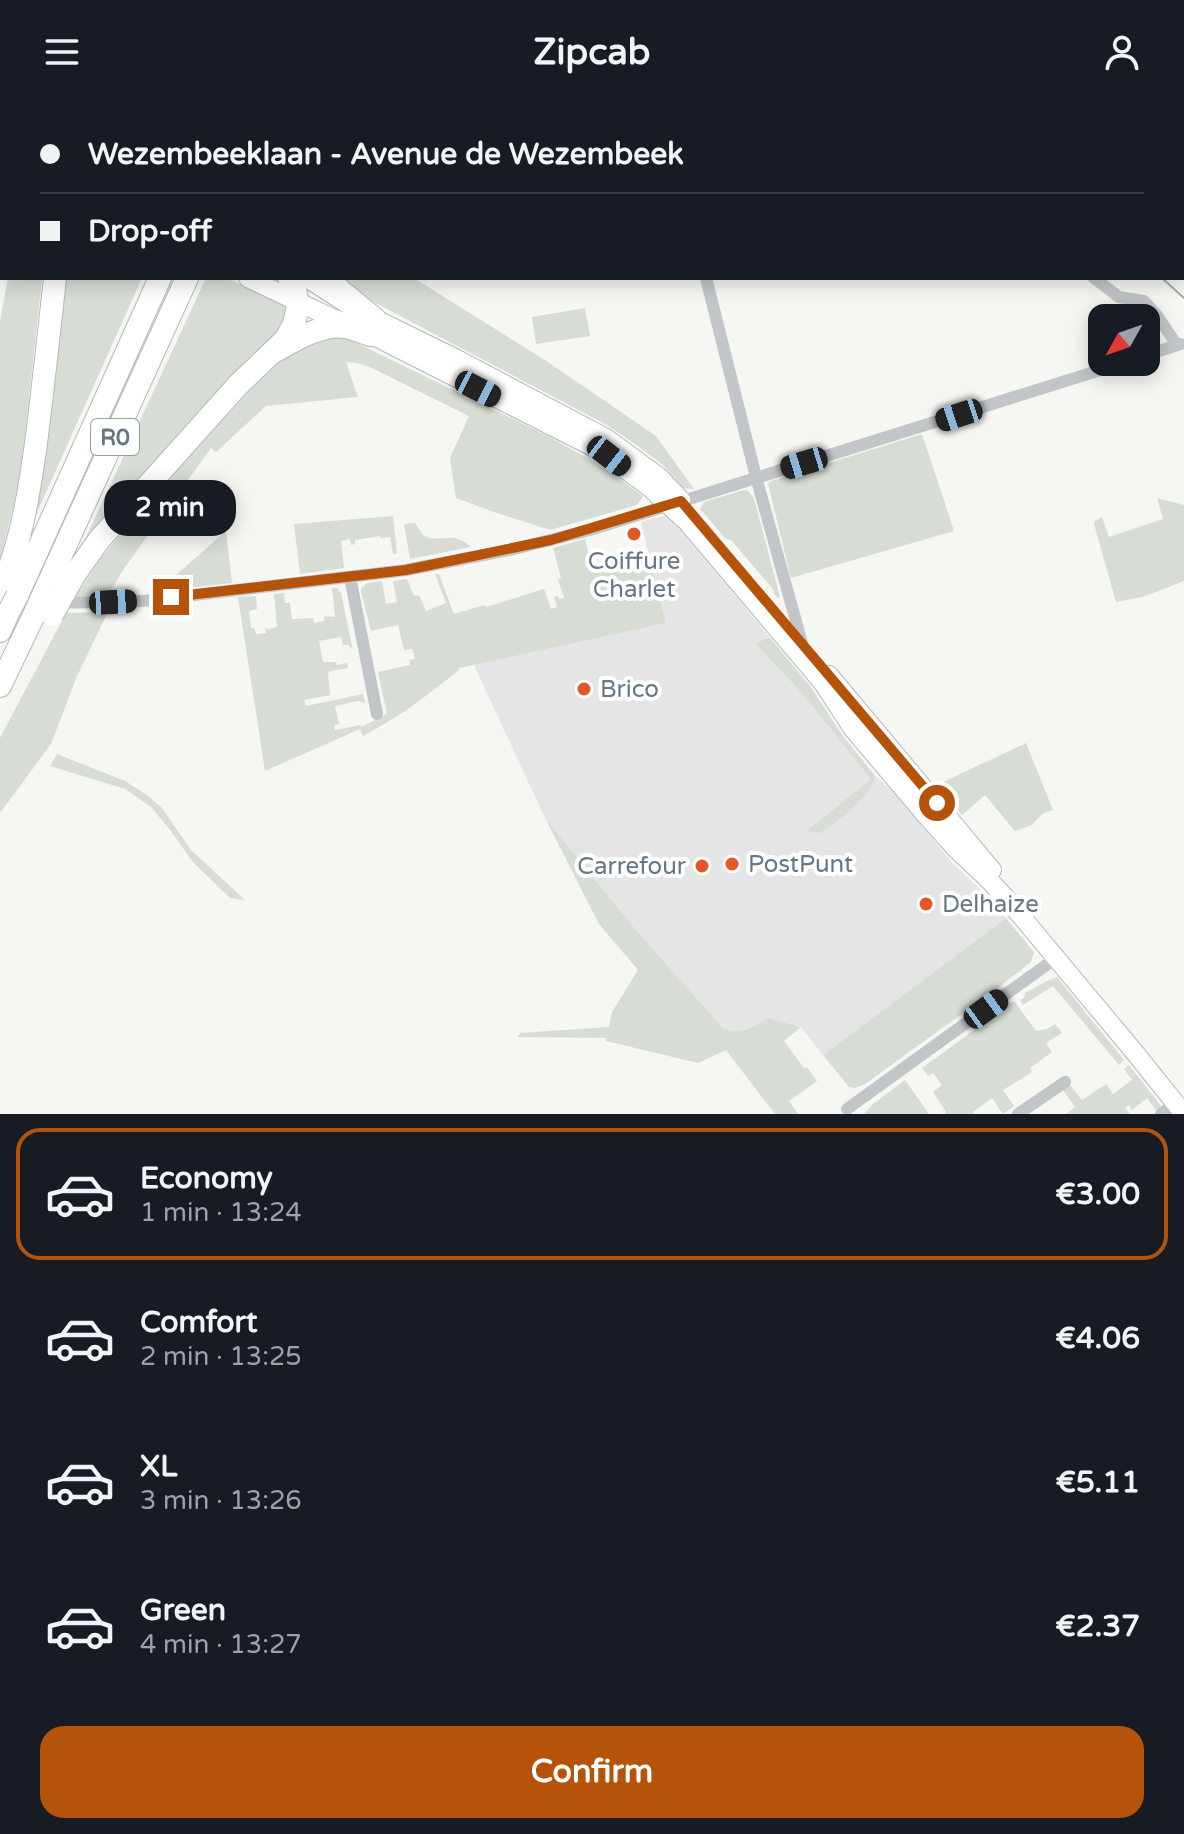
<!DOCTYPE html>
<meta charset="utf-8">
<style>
body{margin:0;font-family:"Varela Round",sans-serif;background:#242831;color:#f1f3f6;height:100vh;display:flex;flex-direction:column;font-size:30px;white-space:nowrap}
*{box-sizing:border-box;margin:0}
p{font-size:26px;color:#9ea1a6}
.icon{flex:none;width:44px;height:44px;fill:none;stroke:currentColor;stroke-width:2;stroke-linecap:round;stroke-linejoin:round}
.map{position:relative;height:1010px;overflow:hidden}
.panel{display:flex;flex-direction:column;background:#171b24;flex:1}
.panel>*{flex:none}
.top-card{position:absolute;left:0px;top:0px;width:1184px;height:176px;box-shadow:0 4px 20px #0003;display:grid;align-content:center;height:176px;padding:0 40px;background:#171b24}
.needle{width:52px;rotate:230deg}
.tools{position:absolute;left:1088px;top:200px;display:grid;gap:16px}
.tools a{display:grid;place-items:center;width:72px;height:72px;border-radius:16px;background:#171b24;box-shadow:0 4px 20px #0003;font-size:40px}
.end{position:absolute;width:36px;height:36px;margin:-18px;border:10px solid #b45309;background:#fff;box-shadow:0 0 0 4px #fff}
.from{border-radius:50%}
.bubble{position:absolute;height:56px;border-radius:24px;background:#171b24;box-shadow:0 4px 20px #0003;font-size:26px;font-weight:700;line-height:56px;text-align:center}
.car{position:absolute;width:24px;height:48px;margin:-24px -12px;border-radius:10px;box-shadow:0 0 6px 2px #0007;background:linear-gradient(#222 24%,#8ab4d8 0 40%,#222 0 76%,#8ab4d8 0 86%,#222 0)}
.top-card b{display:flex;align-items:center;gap:28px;height:76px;font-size:30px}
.top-card b+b{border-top:2px solid #363941}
.top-card i{width:20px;height:20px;background:#f1f3f6}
ul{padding:14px 0 0;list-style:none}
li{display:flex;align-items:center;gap:24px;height:132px;margin:0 16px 12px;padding:0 24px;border:4px solid transparent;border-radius:24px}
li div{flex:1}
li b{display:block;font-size:30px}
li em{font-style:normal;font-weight:700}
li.on{border-color:#b45309}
li>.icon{width:72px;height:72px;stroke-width:1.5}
.button{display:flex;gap:16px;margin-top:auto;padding:16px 40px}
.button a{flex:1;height:92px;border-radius:24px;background:#b45309;color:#fff;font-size:32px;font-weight:700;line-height:92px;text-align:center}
header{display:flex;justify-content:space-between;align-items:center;height:104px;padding:0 40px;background:#171b24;font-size:36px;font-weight:700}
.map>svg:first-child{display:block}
</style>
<header><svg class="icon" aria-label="menu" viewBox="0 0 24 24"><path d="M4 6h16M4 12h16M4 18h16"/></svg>Zipcab<svg class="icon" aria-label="person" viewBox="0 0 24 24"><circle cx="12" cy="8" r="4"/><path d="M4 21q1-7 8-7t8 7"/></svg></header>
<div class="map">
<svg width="1184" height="1010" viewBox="0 0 1184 1010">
<rect width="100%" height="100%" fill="#f6f6f3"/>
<!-- built -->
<path fill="#e4e5e4" d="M668,411L810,582L842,631L875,672L894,688L954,761L987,792L1006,814L823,951L801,923L768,914L743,927L733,928L724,925L636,826L545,714L473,559L666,519L641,418Z"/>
<!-- green -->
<path fill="#d7ddd4" d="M8,174H42L23,350L17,388L0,456V217Z
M62,174H142L26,433Z
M206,174H227L291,205L282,227L69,470Z
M336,174H414L548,258L656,332L694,385L683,384L662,360L635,340L607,321L351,186Z
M585,204L590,232L536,240L532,213Z
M342,232L550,333L604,364L643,392L637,401L550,426L494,408L456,394L450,354L469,312L372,264L358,259L346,258L358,293L266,302L216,348L211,344L125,463L108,491L76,492L99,457L139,407L272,262L304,239Z
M922,330L954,427L791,474L768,380L771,377Z
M747,386L754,394L780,493L777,494L772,484L731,436L726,435L700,405L704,398L740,387Z
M1157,394L1184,401V477L1143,493L1116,498L1094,420L1095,417L1102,413L1109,433L1163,415Z
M393,412L397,449L393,450L390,433L381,434L380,432L355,436V440L351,441L350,435L341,437L344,464L300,470L294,420Z
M415,419C416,420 421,429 422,430C435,442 452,424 471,443L410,455L404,420Z
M226,427L232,479L158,487Z
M585,435L591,461L601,458L605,469L628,463L624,449L632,447L637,463L645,461L644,451L649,450L666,519L459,564V566C428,591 398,614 363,632L360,625L265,667L238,493L256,492L257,505L249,507L251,524H254L256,530L266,529L265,523L268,525L277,523L274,490L284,489L285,499H290L292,515L313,514L314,519L324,517V512L335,513L332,484H337L341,489L353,546L348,541H343L341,533L319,537L323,558H336L337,561L347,559L348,564L330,567L328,569L330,591L304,596L306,602L363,590L365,599L358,597L335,602L339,620L334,621L335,626L360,621L361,623L387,610L378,568L410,561L409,556L415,555L412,545L404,546L398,521L371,527L361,488V485L367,479L382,477L386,500L397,498L393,477L407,475L414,492L419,491L426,507L446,499L435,470H439L454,510L484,501L486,503L544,485L551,505L557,503L554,493L558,492L559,495L564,494L558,475L561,474L553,444Z
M108,508L77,572L51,640L0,709V634L66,509Z
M770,534L810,582L842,631L875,672C868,697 840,715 820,729L807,727L871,675L802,589L756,540L765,535Z
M1026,639L1053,706L1042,710L1032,721L1015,727L985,691L962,711L937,681Z
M57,650L125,677L147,691L162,704L191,746L245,796L230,794L192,757L171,727L151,703L125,685L50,662Z
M545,714L636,826L724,925C741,932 753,922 768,914L801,923L784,937L804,964L807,963L817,977L789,997L798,1010H775L726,946L698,959L606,937V934L517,933L520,929L609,923L612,908L638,866L599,820Z
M1006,814L1034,848L1031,858L999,883L865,980L856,984L849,983L823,951Z
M1057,873L1124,956L1119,961L1053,882L1023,901L1020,896L1024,894L1025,889L1047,877Z
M1014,897L1036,927L1047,925L1055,920L1062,929L1046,939L1052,948L1030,964L1032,968L1003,986L1014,1002L1003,1010L992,994L973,1008V1010H945L946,1008L933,988L942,981L933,969L928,972L922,964Z
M1129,961L1161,1002L1156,1006L1147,994L1132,1006L1129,1001L1125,1004L1130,1010H1066L1075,1003L1063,986L1070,981L1082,996L1106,980L1113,990L1132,976L1124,965Z
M905,976L929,1010H864L873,1000Z"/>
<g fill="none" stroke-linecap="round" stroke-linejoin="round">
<defs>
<path id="secondary" d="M248,174L332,214L350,220L597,345L649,383L687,418L823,579L853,625L924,709L957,746L987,774L1006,794L1136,950L1184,1010
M307,174L355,205L455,254L606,334L658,372L681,396
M829,571L992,766"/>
<path id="highway" d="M98,2L100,0
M238,2L239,0
M265,2L266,0
M333,2V0
M0,15H2
M0,38L2,40
M328,174L342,188L375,215
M277,246C297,235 321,220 345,223C353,224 362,228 370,231
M0,488C21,440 29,390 36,339C43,284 49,229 55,174
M43,491L187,174
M63,491L75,470L99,436L238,281L286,235L294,220L298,202L295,184L289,174
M17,492L160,174
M0,527L7,511
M0,582L34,511"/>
</defs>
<!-- secondary casing -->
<use href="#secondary" stroke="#b4b9be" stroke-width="20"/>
<!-- highway casing -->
<use href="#highway" stroke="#b5b8bb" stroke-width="24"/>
<!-- street -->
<path stroke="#c2c6c9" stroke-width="12" d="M664,0V2
M1040,2L1042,0
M706,174L756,373L802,539
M1094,174L1119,193L1144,197L1156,210L1177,241
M1146,251L1181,240
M350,473L377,610
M0,500L143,497L365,471L406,466L514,445L590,426L1126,258
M847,1005L1056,854
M1018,1010L1065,978
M1161,1010L1175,999"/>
<!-- secondary -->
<use href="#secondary" stroke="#fff" stroke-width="18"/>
<!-- highway -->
<use href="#highway" stroke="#fff" stroke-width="22"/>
<!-- tram -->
<path stroke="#a2a9ae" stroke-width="2" d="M973,0L975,2
M1162,174L1184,194"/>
<defs>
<path id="highway-bridge" d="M7,511L17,492
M34,511L43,491
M52,511L63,491"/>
</defs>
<!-- highway-bridge casing -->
<use href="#highway-bridge" stroke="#b5b8bb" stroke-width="24" stroke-linecap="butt"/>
<!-- highway-bridge -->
<use href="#highway-bridge" stroke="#fff" stroke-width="22"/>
</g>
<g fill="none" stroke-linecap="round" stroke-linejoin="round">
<!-- route -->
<path stroke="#b45309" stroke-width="10" d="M171,493L406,466L551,436L681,397L937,699"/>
</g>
<!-- markers -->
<g fill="#e25627" stroke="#fff" stroke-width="3">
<circle cx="634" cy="430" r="8"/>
<circle cx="584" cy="585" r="8"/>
<circle cx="732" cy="760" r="8"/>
<circle cx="702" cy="762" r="8"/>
<circle cx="926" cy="800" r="8"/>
</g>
<g text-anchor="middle" stroke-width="8" stroke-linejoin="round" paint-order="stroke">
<!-- shield labels -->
<rect fill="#fff" stroke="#939fa9" stroke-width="2" x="91" y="315" width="48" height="36" rx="6"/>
<g font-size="22" font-weight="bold" fill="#657684">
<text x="115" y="341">R0</text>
</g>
<!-- poi labels -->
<g font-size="24" fill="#657684" stroke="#fff" text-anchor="start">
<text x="634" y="465" text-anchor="middle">Coiffure<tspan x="634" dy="28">Charlet</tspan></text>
<text x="600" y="593">Brico</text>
<text x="748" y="768">PostPunt</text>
<text x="686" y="770" text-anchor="end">Carrefour</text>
<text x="942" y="808">Delhaize</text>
</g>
</g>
</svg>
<div class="tools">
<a><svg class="needle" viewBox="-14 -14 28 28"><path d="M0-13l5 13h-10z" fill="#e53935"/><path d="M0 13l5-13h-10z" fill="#9ea1a6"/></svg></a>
</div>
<i class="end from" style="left:937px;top:699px"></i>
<i class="end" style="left:171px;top:493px"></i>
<div class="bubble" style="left:104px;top:376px;width:132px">2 min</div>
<i class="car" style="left:478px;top:285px;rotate:117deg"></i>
<i class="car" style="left:959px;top:311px;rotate:252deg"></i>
<i class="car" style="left:609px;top:352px;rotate:128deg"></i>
<i class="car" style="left:804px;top:359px;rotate:253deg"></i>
<i class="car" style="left:113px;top:498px;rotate:87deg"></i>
<i class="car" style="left:986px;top:905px;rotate:54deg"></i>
<div class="top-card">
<b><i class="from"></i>Wezembeeklaan - Avenue de Wezembeek</b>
<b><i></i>Drop-off</b>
</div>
</div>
<section class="panel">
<ul>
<li class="on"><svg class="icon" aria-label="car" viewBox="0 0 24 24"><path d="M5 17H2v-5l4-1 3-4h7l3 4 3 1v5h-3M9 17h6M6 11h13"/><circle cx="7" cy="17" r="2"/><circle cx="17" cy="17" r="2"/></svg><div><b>Economy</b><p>1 min · 13:24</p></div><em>€3.00</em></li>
<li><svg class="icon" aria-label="car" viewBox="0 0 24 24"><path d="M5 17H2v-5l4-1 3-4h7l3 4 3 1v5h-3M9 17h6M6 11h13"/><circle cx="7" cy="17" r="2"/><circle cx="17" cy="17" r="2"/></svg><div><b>Comfort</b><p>2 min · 13:25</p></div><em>€4.06</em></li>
<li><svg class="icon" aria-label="car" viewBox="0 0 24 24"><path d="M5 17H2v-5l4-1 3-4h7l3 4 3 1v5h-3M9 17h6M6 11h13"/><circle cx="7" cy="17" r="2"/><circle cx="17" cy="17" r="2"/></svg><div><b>XL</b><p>3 min · 13:26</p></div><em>€5.11</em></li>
<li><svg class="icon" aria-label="car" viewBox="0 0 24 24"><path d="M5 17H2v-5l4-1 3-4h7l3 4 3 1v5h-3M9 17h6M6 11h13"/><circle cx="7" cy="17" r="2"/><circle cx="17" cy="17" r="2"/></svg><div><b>Green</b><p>4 min · 13:27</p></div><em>€2.37</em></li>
</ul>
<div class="button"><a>Confirm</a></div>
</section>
